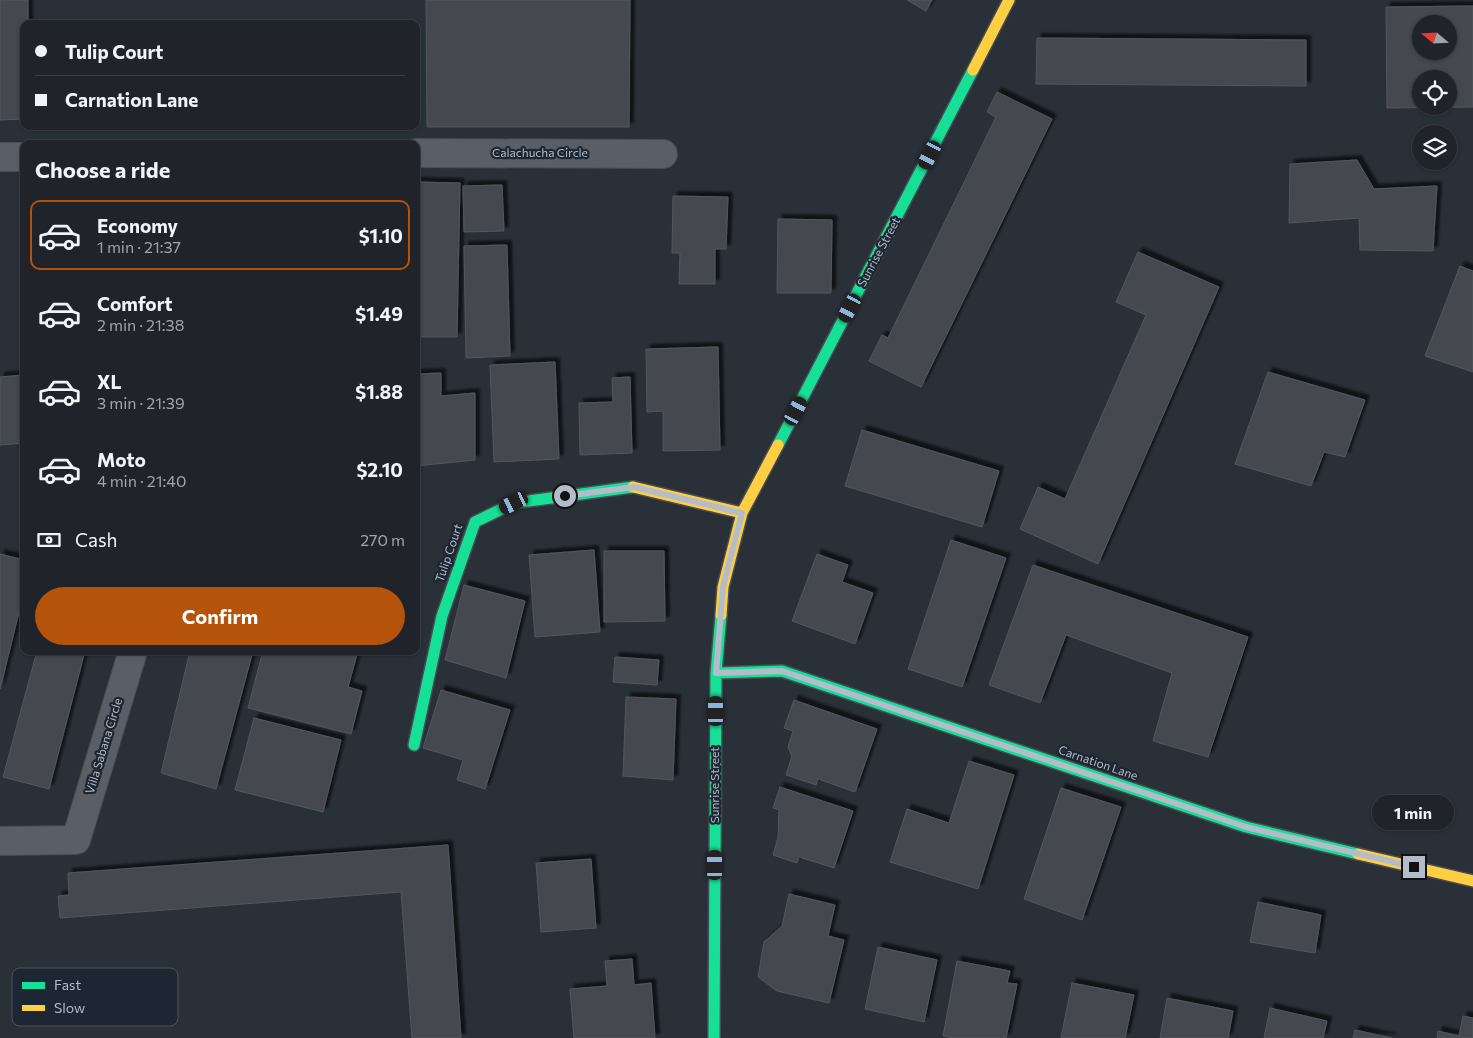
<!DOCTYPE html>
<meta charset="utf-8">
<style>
body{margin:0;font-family:Commissioner,sans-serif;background:#282c32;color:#f1f3f6;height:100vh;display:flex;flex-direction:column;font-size:19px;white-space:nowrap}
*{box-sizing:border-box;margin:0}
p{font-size:16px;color:#a2a4a8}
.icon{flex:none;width:28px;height:28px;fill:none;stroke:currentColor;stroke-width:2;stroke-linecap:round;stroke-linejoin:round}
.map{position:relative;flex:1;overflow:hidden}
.details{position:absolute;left:20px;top:140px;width:400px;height:515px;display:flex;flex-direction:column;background:#20242a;border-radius:10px;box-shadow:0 1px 4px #0004,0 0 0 1px #3d4147}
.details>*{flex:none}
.top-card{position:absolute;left:20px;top:20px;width:400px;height:110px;border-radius:10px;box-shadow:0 1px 4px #0004,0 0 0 1px #3d4147;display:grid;align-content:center;height:110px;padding:0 15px;background:#20242a}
.needle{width:32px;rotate:289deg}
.fabs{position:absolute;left:1412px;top:15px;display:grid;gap:10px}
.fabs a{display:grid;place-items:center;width:45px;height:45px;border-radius:50%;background:#20242a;box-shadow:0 1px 4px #0004,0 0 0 1px #3d4147;font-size:25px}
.end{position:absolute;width:22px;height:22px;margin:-11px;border:6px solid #b4bcc9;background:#111;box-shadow:0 0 0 2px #111}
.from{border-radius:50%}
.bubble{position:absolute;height:35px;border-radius:18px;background:#20242a;box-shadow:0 1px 4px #0004,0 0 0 1px #3d4147;font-size:16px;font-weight:700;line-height:35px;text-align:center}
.car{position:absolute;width:15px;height:30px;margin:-15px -8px;border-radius:6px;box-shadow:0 0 4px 1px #0007;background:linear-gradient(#222 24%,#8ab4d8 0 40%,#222 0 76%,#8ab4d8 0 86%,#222 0)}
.top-card b{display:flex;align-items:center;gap:18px;height:48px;font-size:19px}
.top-card b+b{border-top:1px solid #3d4147}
.top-card i{width:12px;height:12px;background:#f1f3f6}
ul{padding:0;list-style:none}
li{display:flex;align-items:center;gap:15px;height:70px;margin:0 10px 8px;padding:0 5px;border:2px solid transparent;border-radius:10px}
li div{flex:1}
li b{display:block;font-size:19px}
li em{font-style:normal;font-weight:700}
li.selected{border-color:#b45309}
li>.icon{width:45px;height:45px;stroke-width:1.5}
h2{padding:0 15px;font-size:22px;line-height:60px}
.pay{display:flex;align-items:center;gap:12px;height:55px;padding:0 15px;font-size:19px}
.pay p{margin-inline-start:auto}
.cta{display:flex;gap:10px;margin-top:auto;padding:10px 15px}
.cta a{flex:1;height:58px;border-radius:30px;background:#b45309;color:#fff;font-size:20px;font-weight:700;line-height:58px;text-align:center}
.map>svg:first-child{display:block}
</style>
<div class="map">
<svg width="1473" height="1038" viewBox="0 0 1473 1038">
<defs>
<filter id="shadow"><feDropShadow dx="4.5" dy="-4.5" stdDeviation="1" flood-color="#0009"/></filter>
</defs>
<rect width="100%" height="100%" fill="#2a3038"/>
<!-- building -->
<path fill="#444950" stroke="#52575f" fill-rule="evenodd" filter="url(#shadow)" d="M0,0H28V24H24V119L0,120Z
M426,0H630L629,127H427Z
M907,0H932L926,11Z
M1473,6V107L1387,108L1386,7ZM1421,24H1449V51H1421ZM1421,79H1449V106H1421Z
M1037,38L1306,40V86L1036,84Z
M997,92L1052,119L921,387L869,361L882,335L888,338L996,117L987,112Z
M1357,160L1374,189L1437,186L1433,251L1360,250L1359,218L1289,223L1290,164Z
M416,182L460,183L457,337H416Z
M502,185L504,231L464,232L463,186Z
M673,196L728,197L726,249H715V284H679L680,253H672Z
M778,219L832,220L831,293H777Z
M507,245L510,356L466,358L464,246Z
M1138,252L1219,287L1098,564L1020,529L1038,487L1065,499L1146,315L1116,302Z
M1460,266L1473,271V372L1425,356Z
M718,347L720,450L663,451V411L647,412L646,349Z
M555,362L559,459L494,462L490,365Z
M1268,372L1365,400L1345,457L1324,452L1311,486L1235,464Z
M441,373V396L475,393V460L416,466V374Z
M24,375V443L0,445V377Z
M630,377L632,453L580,455L579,403L613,402L612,378Z
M862,430L999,471L982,527L845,486Z
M951,540L1006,558L962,687L908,669Z
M594,550L600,632L535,637L529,555Z
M604,551H664L665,621L604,622Z
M0,554L24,560V592L0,689Z
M817,554L848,565L842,582L873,593L855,644L792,621Z
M1033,565L1248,637L1208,757L1153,741L1172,673L1066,635L1040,703L989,685Z
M464,585L525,601L506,678L445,660Z
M37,651H85L49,789L3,777Z
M190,651H253L216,789L161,773Z
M263,651H358L348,687L362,691L351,734L248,708Z
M615,657L659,660L657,685L613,682Z
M441,690L510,710L485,789L457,780L463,760L423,748Z
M626,697L676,699L673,780L623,776Z
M794,700L877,729L855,792L818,779L816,785L786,775L792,756L788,747L793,731L784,728Z
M254,718L341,740L323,812L235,790Z
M969,761L1014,775L978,889L890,862L907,809L949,823Z
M780,787L853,811L834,868L799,857L797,863L773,855L778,838L779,810L773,808Z
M1061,788L1121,807L1082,920L1024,899Z
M448,845L461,1038H412L401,892L60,918L58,896L69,895L68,873Z
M591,859L596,928L541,932L536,863Z
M789,894L835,905L828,936L844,940L829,1003L777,991L758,977L764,942L782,926Z
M1258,902L1321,915L1315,953L1250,942Z
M878,947L937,960L924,1022L865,1009Z
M632,959L634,985L651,983L655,1038H574L570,989L607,986L605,961Z
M957,961L1010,971L1007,983L1017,984L1006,1038H954L943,1036Z
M1072,983L1134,995L1125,1038H1061Z
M1167,998L1233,1011L1228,1038H1160Z
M1270,1008L1327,1021L1323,1038H1264Z
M1463,1016L1473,1018V1038H1437L1438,1031L1459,1036Z
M1355,1030L1392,1038H1353Z"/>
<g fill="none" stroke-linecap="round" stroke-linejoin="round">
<defs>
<path id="street" d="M416,153L663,154
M0,157H24
M0,841L76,840L133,651"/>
<path id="fast" d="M778,445L973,70
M716,673L782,671L1246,827L1358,854
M414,745L442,616L475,522L514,503L633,487
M714,1038L716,673L721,615"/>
<path id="slow" d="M973,70L1009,0
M633,487L742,513
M721,615L723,587L742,513L778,445
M1358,854L1473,881"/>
</defs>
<!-- street casing -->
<use href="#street" stroke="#484c53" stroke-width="30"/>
<!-- fast casing -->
<use href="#fast" stroke="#484c53" stroke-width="14"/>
<!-- slow casing -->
<use href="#slow" stroke="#484c53" stroke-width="14"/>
<!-- street -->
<use href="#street" stroke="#5a5e66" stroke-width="28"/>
<!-- fast -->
<use href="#fast" stroke="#16e098" stroke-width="11"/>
<!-- slow -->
<use href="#slow" stroke="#ffcf43" stroke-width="11"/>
</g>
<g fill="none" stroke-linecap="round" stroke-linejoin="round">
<!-- route -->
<path stroke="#b4bcc9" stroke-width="6" d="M565,496L634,487L742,513L723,587L716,673L782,671L1246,827L1414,867"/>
</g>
<g text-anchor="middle" stroke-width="4.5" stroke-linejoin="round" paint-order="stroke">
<!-- street labels -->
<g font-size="12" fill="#b4bcc9" stroke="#1d2633">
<text x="540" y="157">Calachucha Circle</text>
<text transform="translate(879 252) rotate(-62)" y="4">Sunrise Street</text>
<text transform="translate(449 553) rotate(-71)" y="4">Tulip Court</text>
<text transform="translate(104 746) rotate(-73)" y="4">Villa Sabana Circle</text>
<text transform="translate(1098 763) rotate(19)" y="4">Carnation Lane</text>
<text transform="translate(715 785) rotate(-90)" y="4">Sunrise Street</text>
</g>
</g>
<!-- legend -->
<rect x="12" y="968" width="166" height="58" rx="8" fill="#1d2633" stroke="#4a5360" stroke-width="1"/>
<rect x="22" y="982" width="23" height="7" fill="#16e098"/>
<rect x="22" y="1005" width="23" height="6" fill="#ffcf43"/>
<g font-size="14" fill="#b4bcc9">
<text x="54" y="990">Fast</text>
<text x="54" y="1013">Slow</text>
</g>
</svg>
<div class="fabs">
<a><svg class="needle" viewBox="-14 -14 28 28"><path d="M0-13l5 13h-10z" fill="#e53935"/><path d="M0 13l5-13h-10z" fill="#a2a4a8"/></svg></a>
<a><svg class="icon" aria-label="locate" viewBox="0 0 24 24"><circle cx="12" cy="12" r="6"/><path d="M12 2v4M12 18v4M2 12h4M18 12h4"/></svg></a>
<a><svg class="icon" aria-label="layers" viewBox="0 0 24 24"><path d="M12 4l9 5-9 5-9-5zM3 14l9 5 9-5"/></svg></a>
</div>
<i class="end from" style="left:565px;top:496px"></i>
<i class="end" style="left:1414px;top:867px"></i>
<div class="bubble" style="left:1372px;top:795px;width:82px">1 min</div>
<i class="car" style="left:930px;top:155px;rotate:207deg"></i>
<i class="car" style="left:850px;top:308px;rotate:208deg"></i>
<i class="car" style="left:796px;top:411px;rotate:28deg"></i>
<i class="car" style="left:514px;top:503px;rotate:244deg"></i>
<i class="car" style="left:716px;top:711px;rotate:0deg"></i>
<i class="car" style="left:715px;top:865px;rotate:0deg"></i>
<div class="top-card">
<b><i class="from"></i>Tulip Court</b>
<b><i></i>Carnation Lane</b>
</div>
<section class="details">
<h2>Choose a ride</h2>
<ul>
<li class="selected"><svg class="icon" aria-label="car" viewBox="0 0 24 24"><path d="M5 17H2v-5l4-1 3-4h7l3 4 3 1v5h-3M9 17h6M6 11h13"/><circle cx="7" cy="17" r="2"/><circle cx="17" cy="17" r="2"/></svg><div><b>Economy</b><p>1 min · 21:37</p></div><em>$1.10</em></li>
<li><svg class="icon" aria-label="car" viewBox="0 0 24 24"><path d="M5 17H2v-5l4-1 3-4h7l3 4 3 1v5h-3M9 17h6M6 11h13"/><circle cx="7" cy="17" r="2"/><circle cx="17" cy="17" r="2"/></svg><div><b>Comfort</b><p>2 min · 21:38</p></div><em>$1.49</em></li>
<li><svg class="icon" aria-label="car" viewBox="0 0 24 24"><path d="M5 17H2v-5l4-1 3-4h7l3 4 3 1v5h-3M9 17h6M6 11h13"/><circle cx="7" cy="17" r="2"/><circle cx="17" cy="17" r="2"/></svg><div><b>XL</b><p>3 min · 21:39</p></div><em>$1.88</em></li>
<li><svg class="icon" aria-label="car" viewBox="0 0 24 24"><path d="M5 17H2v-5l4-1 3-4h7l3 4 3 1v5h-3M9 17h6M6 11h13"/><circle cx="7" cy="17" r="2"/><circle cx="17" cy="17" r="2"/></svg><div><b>Moto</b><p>4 min · 21:40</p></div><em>$2.10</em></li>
</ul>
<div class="pay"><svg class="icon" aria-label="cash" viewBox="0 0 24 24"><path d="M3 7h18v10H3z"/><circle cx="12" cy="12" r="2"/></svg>Cash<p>270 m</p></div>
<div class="cta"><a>Confirm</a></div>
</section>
</div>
